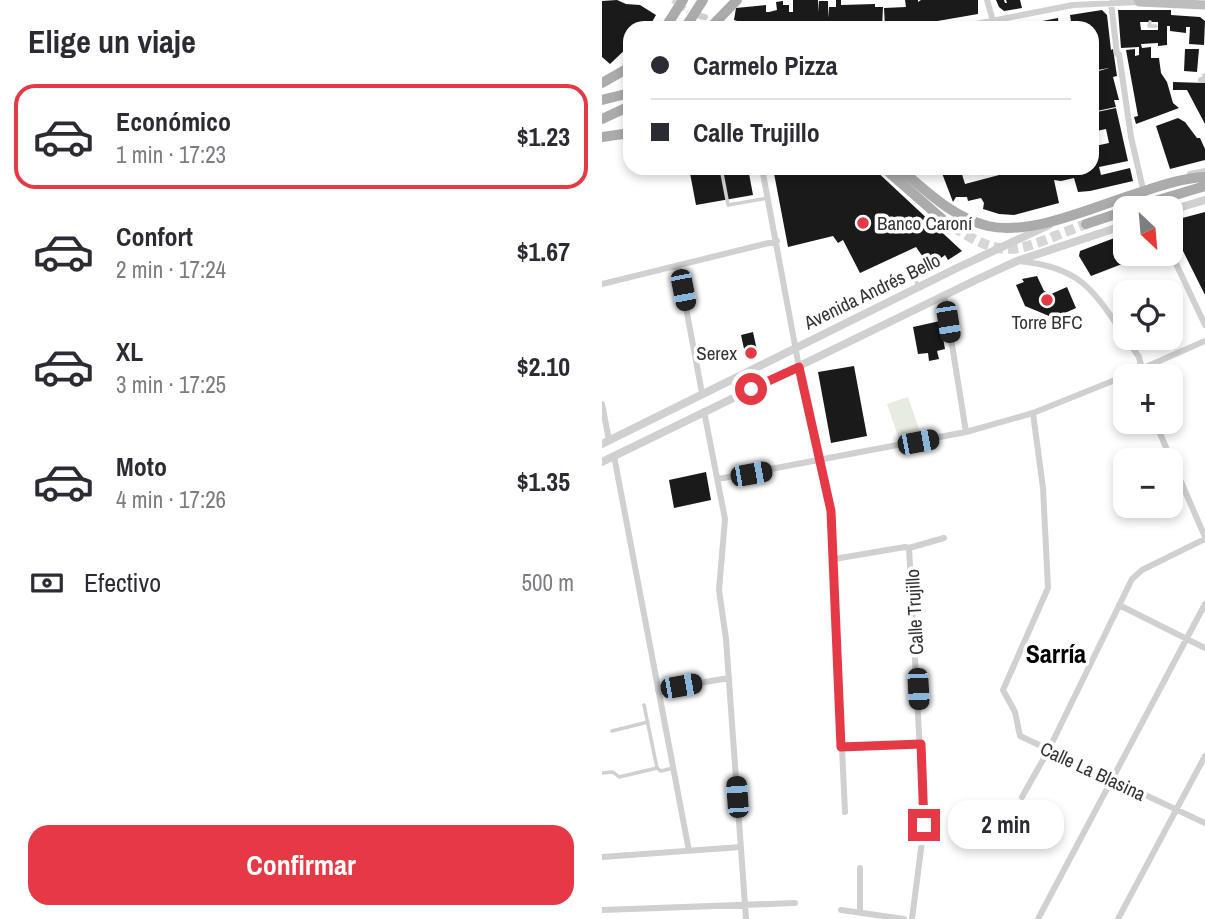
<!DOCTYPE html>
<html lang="es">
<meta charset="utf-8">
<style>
body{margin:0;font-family:"Archivo Narrow",sans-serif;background:#f7f7f7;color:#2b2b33;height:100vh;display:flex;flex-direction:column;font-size:26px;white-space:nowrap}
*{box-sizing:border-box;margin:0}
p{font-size:23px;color:#7c7c81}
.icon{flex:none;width:38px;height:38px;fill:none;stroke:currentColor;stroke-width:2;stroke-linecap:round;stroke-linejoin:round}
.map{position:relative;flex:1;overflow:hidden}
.details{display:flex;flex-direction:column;background:#fff;width:602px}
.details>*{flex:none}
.hud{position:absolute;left:21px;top:21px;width:476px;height:154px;border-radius:21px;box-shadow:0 4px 10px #0003;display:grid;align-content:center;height:154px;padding:0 28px;background:#fff}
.needle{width:46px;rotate:154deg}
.controls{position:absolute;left:511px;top:196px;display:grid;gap:14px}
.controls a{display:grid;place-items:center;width:70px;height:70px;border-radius:14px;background:#fff;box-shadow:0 4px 10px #0003;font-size:35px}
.end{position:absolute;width:32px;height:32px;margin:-16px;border:9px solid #e63946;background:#fff;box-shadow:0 0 0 4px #fff}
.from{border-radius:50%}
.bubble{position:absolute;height:49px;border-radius:21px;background:#fff;box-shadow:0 4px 10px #0003;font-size:23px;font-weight:700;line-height:49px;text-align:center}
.car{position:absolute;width:21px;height:42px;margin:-21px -10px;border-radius:9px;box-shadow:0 0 5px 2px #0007;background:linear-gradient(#222 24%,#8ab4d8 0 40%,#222 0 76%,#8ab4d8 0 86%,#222 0)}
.hud b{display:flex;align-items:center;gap:24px;height:66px;font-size:26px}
.hud b+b{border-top:2px solid #e1e1e2}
.hud i{width:18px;height:18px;background:#2b2b33}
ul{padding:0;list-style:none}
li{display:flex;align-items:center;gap:21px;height:105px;margin:0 14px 10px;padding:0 14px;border:4px solid transparent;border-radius:21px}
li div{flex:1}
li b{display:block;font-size:26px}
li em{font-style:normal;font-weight:700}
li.selected{border-color:#e63946}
li>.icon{width:63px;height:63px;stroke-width:1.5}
h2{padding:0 28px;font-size:32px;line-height:84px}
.pay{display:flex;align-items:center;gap:18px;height:77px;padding:0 28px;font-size:26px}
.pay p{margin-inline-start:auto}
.primary-button{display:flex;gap:14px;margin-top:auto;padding:14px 28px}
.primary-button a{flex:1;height:80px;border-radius:21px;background:#e63946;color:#fff;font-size:28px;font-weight:700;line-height:80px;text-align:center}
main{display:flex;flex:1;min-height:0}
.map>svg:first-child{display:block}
</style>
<main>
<section class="details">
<h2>Elige un viaje</h2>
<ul>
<li class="selected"><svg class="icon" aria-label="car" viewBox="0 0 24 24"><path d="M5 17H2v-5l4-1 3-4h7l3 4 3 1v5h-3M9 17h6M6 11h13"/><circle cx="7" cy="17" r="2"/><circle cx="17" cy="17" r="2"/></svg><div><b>Económico</b><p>1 min · 17:23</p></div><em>$1.23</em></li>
<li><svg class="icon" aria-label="car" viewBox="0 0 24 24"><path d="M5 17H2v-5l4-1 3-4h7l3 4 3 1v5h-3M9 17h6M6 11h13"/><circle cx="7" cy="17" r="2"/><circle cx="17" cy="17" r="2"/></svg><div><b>Confort</b><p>2 min · 17:24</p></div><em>$1.67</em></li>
<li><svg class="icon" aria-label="car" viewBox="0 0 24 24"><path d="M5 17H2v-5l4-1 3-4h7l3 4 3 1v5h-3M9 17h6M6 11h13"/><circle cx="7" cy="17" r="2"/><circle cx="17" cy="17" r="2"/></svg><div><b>XL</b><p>3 min · 17:25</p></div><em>$2.10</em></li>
<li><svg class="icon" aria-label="car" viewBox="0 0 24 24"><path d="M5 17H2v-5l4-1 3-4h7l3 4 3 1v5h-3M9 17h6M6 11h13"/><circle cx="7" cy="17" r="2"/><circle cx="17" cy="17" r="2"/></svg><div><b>Moto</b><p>4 min · 17:26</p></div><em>$1.35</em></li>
</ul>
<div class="pay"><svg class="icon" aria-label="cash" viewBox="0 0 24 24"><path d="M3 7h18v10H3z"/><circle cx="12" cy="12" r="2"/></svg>Efectivo<p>500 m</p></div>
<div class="primary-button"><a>Confirmar</a></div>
</section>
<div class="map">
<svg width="603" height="919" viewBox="0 0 603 919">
<rect width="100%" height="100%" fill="#fff"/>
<!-- green -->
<path fill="#e6ecdf" d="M306,397L318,432L297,439L285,404Z"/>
<!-- building -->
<path fill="#1a1a1a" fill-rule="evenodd" d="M15,0L24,4L38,5L54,15L50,22L41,23L39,28H28V45L8,64L0,57V1Z
M191,0H216L217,12V1H226V18L227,7H234V0H239V5L273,4V7H281L280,28L166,26L145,24L132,20L134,8L164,5V12H167L175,10L174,2L181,1V5H187V12H191Z
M303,0H316V2L319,0H376V14L295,28H283L282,8L304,7Z
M394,0H402L403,3H405L404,0H418L420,8L402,11L397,7Z
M500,10L505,15L509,50L511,49L515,76L511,77L517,100H512L514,107L490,112V73L507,68L490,71V28H470L468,15Z
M516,10H569V15L598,17L603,21L602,45L587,44L588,27H584V33L568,31V26H565V45L556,46V43L539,44L540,48L549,47V58H557L559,73L565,82L571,103L577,108L534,124L532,117L536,116L524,50L533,49V56L537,55V47L519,48ZM538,22H556V30H539Z
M456,18L457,28H436L435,22Z
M583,49H597L595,72L582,71Z
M571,82L603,83V124L585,90H571Z
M514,108L526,161L497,167L499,175L528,168L531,181L488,191L476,192L472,178L459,181L452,180L457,203L412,215L397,214L381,209L382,203L379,198L366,201L365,197H354L351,202L338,168H358L363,184L424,168H490V138L493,146L507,143L504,129L490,132V113Z
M576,118L583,122L595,138H598L603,149V160L568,169L554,126Z
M87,168H146L151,195L94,205Z
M171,168H271L360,251L346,260L343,255L328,267L314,247L258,273L241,240L236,243L231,236L186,247Z
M603,212V295L569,227V221Z
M523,234V254H546L489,276L477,256L478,251Z
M435,276L442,291L449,294L465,287L474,308L452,318L423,306L414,285L422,282L420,279Z
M338,321L343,349L335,351L337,359L327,361L326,353L316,354L311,327Z
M151,332L156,355L144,358L139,335Z
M252,366L265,436L229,443L216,372Z
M104,472L109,500L72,508L67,480Z"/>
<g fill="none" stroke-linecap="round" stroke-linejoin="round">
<!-- minor-tunnel -->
<path stroke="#d6d6d6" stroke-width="6" stroke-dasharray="6 3" stroke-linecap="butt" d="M71,0L86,11"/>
<!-- primary-tunnel -->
<path stroke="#d6d6d6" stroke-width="10" stroke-dasharray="10 5" stroke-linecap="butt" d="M339,218C405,266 414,250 484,224"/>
<!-- path -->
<path stroke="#cdcdcd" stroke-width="2" stroke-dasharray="3.5 3.5" stroke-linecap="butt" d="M429,22V24
M421,24V26
M366,168C380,180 395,172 411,168"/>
<!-- service -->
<path stroke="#d0d0d0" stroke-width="3.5" d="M548,22L547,26H554
M119,168L126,205L166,198
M310,276L317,286
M42,705L55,768
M10,731L46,722
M0,773L11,772L17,777L55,768L59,771L71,768"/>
<!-- minor -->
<path stroke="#d0d0d0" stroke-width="6" d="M385,0L391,21
M509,3L515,54H517L529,137L541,189
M98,16L103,17
M124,25L133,28
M353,28L471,5L537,2
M599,80H603V76
M160,168L197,367L229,511L243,812
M588,174L603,171
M569,253L603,325
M417,261C478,267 491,289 523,337
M76,265L100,393
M0,284L175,241
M342,295L364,432
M524,338L537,357L539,365L534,371
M523,376L603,341
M0,404L7,440
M102,411L123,519L117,590L124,639L144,919
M431,413L441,488L446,588L401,690L413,712L418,736L603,823
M553,422L603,537
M12,456L87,851
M116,479L364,432L431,413L523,376
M307,548L322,826L310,919
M232,559L303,547L307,548L342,538
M517,605L603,648
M56,690L127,678
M239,747L319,744
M420,797L446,751L530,579L540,570L603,539
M0,857L139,847
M258,868V912
M0,910L193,903
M239,910L302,919
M436,919L603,604
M516,919L603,756"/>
<!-- tertiary -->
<path stroke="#d0d0d0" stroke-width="8" d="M569,210L603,200
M0,444L355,268L447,225
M0,462L374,280L415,261L523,225"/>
<!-- secondary -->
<path stroke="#bdbdbd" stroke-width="9" d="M536,0L537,2L603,5"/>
<!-- primary -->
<path stroke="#ababab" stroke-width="10" d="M0,83L28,67
M0,100L28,93
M0,119L28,106
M0,137L28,133
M282,168L339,218
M297,168C323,190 351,218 386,226C430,236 494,206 536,193C558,186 580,178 603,177
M530,208L603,186
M484,224L523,211"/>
<!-- primary-bridge -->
<path stroke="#ababab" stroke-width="10" d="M63,28L81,0
M83,28L101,0
M108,28L135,0"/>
</g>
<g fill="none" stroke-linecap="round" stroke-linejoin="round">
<!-- route -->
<path stroke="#e63946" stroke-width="9" d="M149,389L197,367L229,511L239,747L319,744L322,825"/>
</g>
<!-- markers -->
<g fill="#e63946" stroke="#fff" stroke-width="2.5">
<circle cx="261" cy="223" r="7"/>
<circle cx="445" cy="300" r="7"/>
<circle cx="149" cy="353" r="7"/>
</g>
<g text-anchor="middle" stroke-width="7" stroke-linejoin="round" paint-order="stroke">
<!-- poi labels -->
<g font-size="19" fill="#333" stroke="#fff" text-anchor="start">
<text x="275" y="230">Banco Caroní</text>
<text x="445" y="329" text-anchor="middle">Torre BFC</text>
<text x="135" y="360" text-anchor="end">Serex</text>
</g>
<!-- street labels -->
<g font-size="19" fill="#333" stroke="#fff">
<text transform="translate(270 291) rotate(-26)" y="7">Avenida Andrés Bello</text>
<text transform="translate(312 612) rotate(-93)" y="7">Calle Trujillo</text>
<text transform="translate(491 771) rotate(25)" y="7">Calle La Blasina</text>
</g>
<!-- district labels -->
<g font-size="26" font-weight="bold" fill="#000" stroke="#fff">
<text x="454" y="663">Sarría</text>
</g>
</g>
</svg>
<div class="controls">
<a><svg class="needle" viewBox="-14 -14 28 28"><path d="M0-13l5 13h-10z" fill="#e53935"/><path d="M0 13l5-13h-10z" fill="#7c7c81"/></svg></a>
<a><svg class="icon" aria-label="locate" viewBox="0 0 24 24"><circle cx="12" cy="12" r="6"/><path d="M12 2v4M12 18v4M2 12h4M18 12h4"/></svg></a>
<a>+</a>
<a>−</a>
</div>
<i class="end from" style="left:149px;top:389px"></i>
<i class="end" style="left:322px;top:825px"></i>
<div class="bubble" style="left:346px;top:800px;width:116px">2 min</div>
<i class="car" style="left:81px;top:290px;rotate:169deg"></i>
<i class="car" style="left:346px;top:322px;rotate:171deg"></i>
<i class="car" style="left:316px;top:442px;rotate:79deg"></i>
<i class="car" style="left:149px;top:474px;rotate:80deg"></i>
<i class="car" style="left:79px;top:686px;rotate:80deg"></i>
<i class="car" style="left:316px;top:689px;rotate:177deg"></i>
<i class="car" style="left:135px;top:797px;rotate:356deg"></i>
<div class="hud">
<b><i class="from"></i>Carmelo Pizza</b>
<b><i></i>Calle Trujillo</b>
</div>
</div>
</main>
